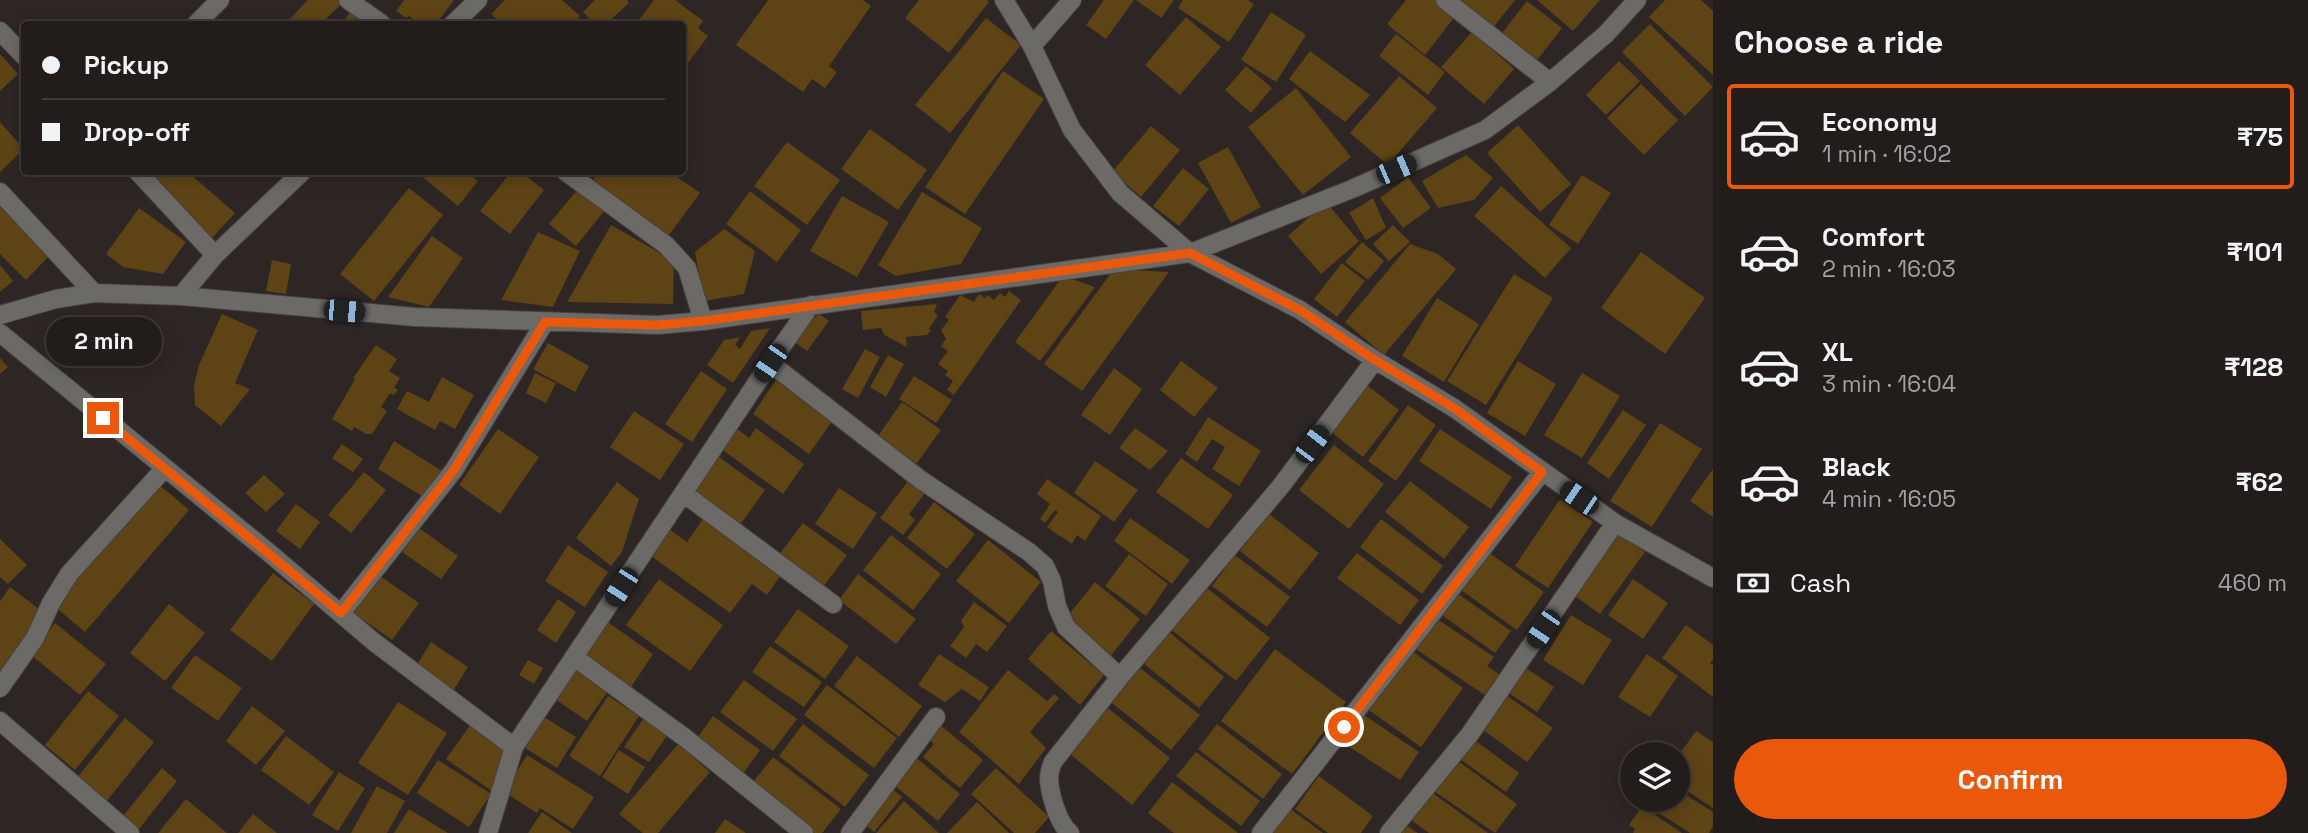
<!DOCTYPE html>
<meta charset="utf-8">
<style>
body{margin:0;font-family:"Space Grotesk",sans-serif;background:#2a2524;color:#f1f3f6;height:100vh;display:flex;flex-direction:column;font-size:26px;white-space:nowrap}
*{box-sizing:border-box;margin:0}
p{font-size:23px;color:#a2a1a3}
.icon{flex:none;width:38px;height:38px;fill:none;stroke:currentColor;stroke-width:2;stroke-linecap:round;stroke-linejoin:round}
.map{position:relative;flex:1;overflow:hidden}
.details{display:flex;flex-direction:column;background:#221c1b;width:595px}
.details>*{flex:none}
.top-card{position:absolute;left:21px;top:21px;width:665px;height:154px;border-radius:7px;box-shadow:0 4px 18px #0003,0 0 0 2px #3f3a3a;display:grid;align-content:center;height:154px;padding:0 21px;background:#221c1b}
.controls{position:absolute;left:1620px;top:742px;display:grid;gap:14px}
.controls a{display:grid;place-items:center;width:70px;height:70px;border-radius:50%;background:#221c1b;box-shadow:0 4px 18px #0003,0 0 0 2px #3f3a3a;font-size:35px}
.end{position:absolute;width:32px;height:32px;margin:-16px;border:9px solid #ea580c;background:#fff;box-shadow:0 0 0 4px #fff}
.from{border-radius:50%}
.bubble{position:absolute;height:49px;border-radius:24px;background:#221c1b;box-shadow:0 4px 18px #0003,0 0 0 2px #3f3a3a;font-size:23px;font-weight:800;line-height:49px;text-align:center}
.car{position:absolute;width:21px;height:42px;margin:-21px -10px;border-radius:9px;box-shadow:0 0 5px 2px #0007;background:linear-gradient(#222 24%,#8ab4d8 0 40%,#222 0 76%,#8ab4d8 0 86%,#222 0)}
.top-card b{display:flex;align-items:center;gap:24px;height:66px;font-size:26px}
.top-card b+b{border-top:2px solid #3f3a3a}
.top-card i{width:18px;height:18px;background:#f1f3f6}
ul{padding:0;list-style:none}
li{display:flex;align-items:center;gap:21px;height:105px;margin:0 14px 10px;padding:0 7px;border:4px solid transparent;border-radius:7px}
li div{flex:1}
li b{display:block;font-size:26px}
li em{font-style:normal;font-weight:800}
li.current{border-color:#ea580c}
li>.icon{width:63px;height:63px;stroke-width:1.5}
h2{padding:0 21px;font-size:32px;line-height:84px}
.pay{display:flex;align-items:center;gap:18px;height:77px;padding:0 21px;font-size:26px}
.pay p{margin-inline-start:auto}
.cta{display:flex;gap:14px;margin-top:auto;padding:14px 21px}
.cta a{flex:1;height:80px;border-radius:42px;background:#ea580c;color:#fff;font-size:28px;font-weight:800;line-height:80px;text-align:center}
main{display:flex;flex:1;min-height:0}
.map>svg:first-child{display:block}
</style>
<main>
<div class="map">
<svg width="1713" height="833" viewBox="0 0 1713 833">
<rect width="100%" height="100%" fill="#2d2624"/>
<!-- building -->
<path fill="#5e4315" d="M308,0H337L341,4L321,24H285Z
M404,0H454L436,24H420L409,16L406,18L396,11Z
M505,0H562L580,16L571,24H502L491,14Z
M595,0H627L629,3L606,24H594L583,12Z
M654,0H675L703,21L698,28L708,36L682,71V24H636Z
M768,0H863L871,6L829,66L837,72L825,88L812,79L803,92L736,45Z
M919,0H987L989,2L949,53L905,18Z
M1104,0H1134L1106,39L1086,25Z
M1136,0H1174L1161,18Z
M1183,0H1248L1254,4L1229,42L1178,8Z
M1406,0H1439L1457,14L1425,55L1387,24Z
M1455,0H1515L1492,29Z
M1537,0H1600L1573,31Z
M1665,0H1701L1713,11V75L1649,17Z
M1527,1L1562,28L1534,64L1499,37Z
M352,10L373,24H342Z
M1271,12L1306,35L1276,82L1241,60Z
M1186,17L1221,47L1180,95L1145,65Z
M986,18L1021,45L950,133L915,105Z
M1650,24L1713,87L1685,116L1622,52Z
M1472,32L1514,69L1484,104L1441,67Z
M1396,34L1445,72L1428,95L1379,56Z
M1310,51L1370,95L1345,122L1289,79Z
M0,54L18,74L0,91Z
M1619,61L1640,81L1606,115L1586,95Z
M1246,66L1272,88L1251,113L1225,90Z
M1003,71L1044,99L965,214L925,187Z
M1399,76L1437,108L1388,165L1350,133Z
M1641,84L1678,120L1644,155L1607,118Z
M1296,88L1351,157L1303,195L1248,127Z
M0,122L24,149L0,172Z
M1518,125L1571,184L1540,212L1487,153Z
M1151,126L1180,150L1141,197L1112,172Z
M870,129L927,170L898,210L841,169Z
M787,142L840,180L807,225L754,186Z
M1228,147L1261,207L1231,223L1198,163Z
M1466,155L1493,178L1474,200L1438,208L1422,181Z
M1183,168L1209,189L1179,226L1153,206Z
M143,172H188L235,213L212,238L141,174Z
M423,172H467L478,181L458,206L420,175Z
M511,172H521L544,190L510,234L480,211Z
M600,172H670L700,193L666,239L590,183Z
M1582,175L1611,193L1578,244L1549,225Z
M1408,177L1431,208L1403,228L1380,198Z
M1501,186L1571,248L1545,278L1474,216Z
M409,188L443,215L374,301L340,274Z
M579,188L605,210L576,246L549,224Z
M750,191L801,230L777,262L726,224Z
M922,192L982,228L961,264L896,276L878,265Z
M842,196L889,222L857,277L810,251Z
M1373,198L1386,228L1366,240L1349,213Z
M0,202L52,253L26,280L0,254Z
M1326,202L1359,241L1321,274L1288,236Z
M139,208L186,242L163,274L123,267L106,254Z
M611,225L674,261L673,304L567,302Z
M1393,225L1410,242L1389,261L1373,244Z
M724,229L755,251L744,294L704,301L695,252Z
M538,232L580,251L553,307L501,300Z
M432,236L463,258L429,307L388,297Z
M1362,242L1384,261L1368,280L1345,262Z
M1410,244L1438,254L1456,269L1384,355L1345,322Z
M1641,252L1705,298L1665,354L1601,308Z
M272,260L291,264L286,294L266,291Z
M1342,263L1365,281L1337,317L1314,299Z
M0,265L13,281L0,292Z
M1114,269L1169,272L1082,391L1044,364Z
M1514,274L1553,298L1486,405L1447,381Z
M1063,276L1095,287L1040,361L1015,342Z
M1009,291L1021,300L954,395L947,390L953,381L945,375L948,371L938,364L948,351L941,346L946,339L941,330L949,320L945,317L960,295L974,302L979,294L985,298L987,295L994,300L1000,293L1005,297Z
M1437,298L1479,324L1444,382L1402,356Z
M937,304L934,312L938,315L929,329L931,330L927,335L906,337L907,347L884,335L881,328L863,330L861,311Z
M222,314L258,330L235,383L250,389L221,426L195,405L194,385L199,365Z
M819,314L829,321L807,351L793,341L803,328Z
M770,328L733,383L707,365L724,340L740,337L735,345L740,349L751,331Z
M548,343L589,366L575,392L533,369Z
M376,345L397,359L389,371L400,378L394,388L398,390L394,395L390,393L381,407L387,411L372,434H366L354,427L352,431L332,419L355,379L353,378Z
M865,349L880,357L858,398L842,389Z
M888,355L904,364L886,397L870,387Z
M0,358L8,367L0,374Z
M1181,361L1218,388L1194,417L1160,390Z
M1518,361L1556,384L1525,436L1487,413Z
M1114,368L1142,389L1110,435L1081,415Z
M701,371L727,389L692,442L665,424Z
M535,373L556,383L546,403L526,393Z
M1582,373L1620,396L1582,458L1544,435Z
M914,376L952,400L936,423L899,399Z
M442,377L474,395L455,429L440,421L435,430L397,409L407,391L429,402Z
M776,380L833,420L809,454L753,414Z
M1363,382L1399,410L1363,457L1327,429Z
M902,402L941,430L914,467L875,440Z
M1408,405L1436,425L1396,481L1368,461Z
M1623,410L1646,425L1609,479L1587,463Z
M634,411L684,444L660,480L610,447Z
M1208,417L1261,451L1239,486L1212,469L1225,447L1212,439L1197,462L1185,454Z
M1660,423L1702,449L1652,527L1610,501Z
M736,428L749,438L756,428L804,464L783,494L720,448Z
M1135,428L1168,451L1150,470L1119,448Z
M498,429L539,457L500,514L459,485Z
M1440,429L1512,477L1491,509L1419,461Z
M394,441L442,471L425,498L378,469Z
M342,444L363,459L353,472L332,458Z
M1334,445L1384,484L1349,529L1299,490Z
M716,455L765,490L739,526L690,491Z
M1181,458L1233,495L1208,529L1156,492Z
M1095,461L1138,490L1114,522L1074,493Z
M1713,469V517L1690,501Z
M364,472L386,490L351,533L328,515Z
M264,475L285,494L266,512L245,493Z
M1047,479L1101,516L1085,541L1077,535L1072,544L1047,527L1058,512L1055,510L1045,523L1040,519L1050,504L1037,494Z
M908,481L925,493L909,514L915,520L903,535L880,518Z
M1410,481L1469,527L1444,559L1385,512Z
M617,482L639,499L622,552L611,566L576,538Z
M157,483L189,510L85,632L53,605Z
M839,488L877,513L853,549L815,524Z
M1560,499L1593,522L1548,588L1515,566Z
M934,502L975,534L947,569L907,538Z
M296,504L320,522L300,549L276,531Z
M1269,514L1319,553L1290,590L1240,551Z
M1130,518L1190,560L1172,584L1114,541Z
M703,519L780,576L767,595L752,584L730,613L647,553L666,527L687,542Z
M1381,519L1443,566L1422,594L1360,547Z
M803,523L847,555L820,591L776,559Z
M419,528L458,556L441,579L402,552Z
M1616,532L1645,552L1600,614L1572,594Z
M891,535L941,574L913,610L863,570Z
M0,539L27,565L8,584L0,577Z
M988,540L1041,582L1009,623L956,581Z
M568,545L608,572L585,607L545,581Z
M1488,552L1544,592L1517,630L1461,590Z
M1357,553L1419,600L1400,625L1337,578Z
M1129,554L1168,584L1146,616L1105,586Z
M1235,555L1290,597L1267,627L1212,586Z
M273,573L314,604L272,661L230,630Z
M377,574L419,603L392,640L351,611Z
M858,574L916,619L896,644L839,600Z
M659,579L723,625L690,671L626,625Z
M1633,579L1668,603L1643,639L1608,615Z
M1095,582L1140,619L1109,658L1066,618Z
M1202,584L1270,638L1236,681L1168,627Z
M10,587L44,613L0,672V601Z
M1454,591L1511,631L1495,653L1439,613Z
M558,599L576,612L556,643L537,630Z
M974,602L1007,626L987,652L976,644L966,658L950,646L964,627L961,621Z
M169,604L205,633L165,681L130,653Z
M798,609L849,646L825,679L774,642Z
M1571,615L1612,640L1583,685L1543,660Z
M1434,617L1494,657L1487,666L1499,674L1485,695L1414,648Z
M605,620L653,654L629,690L580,656Z
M55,623L106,664L80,695L30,654Z
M1686,625L1713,645V660L1710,663L1713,665V697L1662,658Z
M1051,631L1104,675L1080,705L1028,659Z
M1169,632L1224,677L1199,708L1144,664Z
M431,642L468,667L453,691L416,666Z
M770,646L822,682L804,707L752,672Z
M1275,649L1346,702L1292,774L1221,721Z
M1409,649L1463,688L1421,747L1366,708Z
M939,654L989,687L980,701L962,689L945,702L918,685Z
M1647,654L1678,676L1650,717L1618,697Z
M195,655L242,688L218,721L171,688Z
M857,656L922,706L899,737L834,686Z
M528,660L543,668L534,684L519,675Z
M1523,666L1554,687L1537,712L1506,691Z
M573,667L608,691L587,721L552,697Z
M1140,668L1200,715L1171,750L1112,703Z
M1008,670L1047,701L1054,694L1059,698L1030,732L1046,748L1019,784L959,732Z
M744,680L797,719L773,751L720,712Z
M827,685L897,738L874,768L804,715Z
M88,691L119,716L75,770L45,745Z
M1503,693L1553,728L1527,762L1479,727Z
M608,696L639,716L600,776L569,756Z
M398,702L447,733L408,795L358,763Z
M252,706L285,731L256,765L226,741Z
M1108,708L1170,758L1132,805L1070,754Z
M1361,713L1419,752L1400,780L1342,742Z
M713,716L760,750L742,775L695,741Z
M544,717L576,737L557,768L525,748Z
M125,718L154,742L106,802L77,778Z
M644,718L668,734L649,762L624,747Z
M471,724L505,749L492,791L446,759Z
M803,724L869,775L845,807L779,756Z
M1217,724L1282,774L1263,799L1198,749Z
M940,725L983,760L960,788L923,757L934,744L928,739Z
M1696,731L1713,742V808L1678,785V756Z
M286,736L334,772L309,805L261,770Z
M1472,738L1519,773L1506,792L1457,757Z
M678,744L710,772L658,833H643L619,814Z
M619,750L645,767L628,794L602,777Z
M1196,752L1260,801L1241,826L1176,776Z
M527,755L594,797L573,829L540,808L537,813L504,792Z
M913,755L960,794L938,821L890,782Z
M773,757L841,809L822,833H811L750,786Z
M1454,758L1517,804L1495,833L1431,789Z
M438,760L491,794L469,827L417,793Z
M162,768L177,781L139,829L123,816Z
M996,768L1049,817L1035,833H1014L971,794Z
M339,772L365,788L338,831L312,815Z
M1319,776L1373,816L1361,833H1328L1295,809Z
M1172,782L1238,833H1174L1148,813Z
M888,785L902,797L874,832L860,820Z
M377,786L405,801L387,833H351Z
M1427,789L1488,833H1429L1407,817Z
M1678,790L1713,812V826L1709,833H1690L1639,800H1678Z
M186,799L227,833H158Z
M904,801L939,833H876Z
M977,802L1009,833H947Z
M1642,806L1682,833H1633L1635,829L1629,825Z
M1289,808L1323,833H1270Z
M409,809L448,833H394Z
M542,812L572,833H528Z
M253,814L277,833H238Z
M725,819L746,833H715Z
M1404,824L1418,833H1398Z"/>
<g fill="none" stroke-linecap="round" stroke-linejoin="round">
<defs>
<path id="minor" d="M348,0L382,24
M1004,0L1032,46L1072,130L1120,193L1190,253L1300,310L1375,360L1454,408L1615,523L1713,578
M1445,0L1550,82
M196,24L220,0
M453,24L478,0
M0,31L24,56
M1032,46L1072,0
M138,172L215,255
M566,172L666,245L687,268L703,321
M0,192L94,293
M181,296L215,255L302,172
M0,315L56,299L94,293L181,296L415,317L658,325L703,321L1190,253L1352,189L1485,130L1550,82L1606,34L1637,0
M0,333L267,551L374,642L514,747
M770,363L921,480L1029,552L1045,566L1052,581L1057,606L1066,627L1120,677
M683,493L833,604
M341,613L454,470L545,322
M574,657L684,737L804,833
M0,688L35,638L51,603L69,574L164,469
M0,721L130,833
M488,833L514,747L770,363L811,305
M850,833L936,717
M1070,833C1058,823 1050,795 1049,779C1049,773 1051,767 1053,762L1120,677L1281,486L1375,360
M1261,833L1542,472
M1389,833L1470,734L1615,523"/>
</defs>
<!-- minor casing -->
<use href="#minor" stroke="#48413f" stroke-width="20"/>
<!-- minor -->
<use href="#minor" stroke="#6b6a67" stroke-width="18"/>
</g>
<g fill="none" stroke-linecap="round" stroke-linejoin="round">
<!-- route -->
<path stroke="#ea580c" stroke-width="9" d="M103,418L341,613L454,470L545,322L658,325L703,321L1190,253L1300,310L1375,360L1454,408L1542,472L1344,727"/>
</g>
</svg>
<div class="controls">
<a><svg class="icon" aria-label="layers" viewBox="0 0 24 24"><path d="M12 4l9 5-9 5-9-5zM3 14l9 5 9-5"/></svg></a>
</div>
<i class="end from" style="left:1344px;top:727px"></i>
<i class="end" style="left:103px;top:418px"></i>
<div class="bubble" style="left:46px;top:317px;width:116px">2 min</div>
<i class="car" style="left:1396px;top:169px;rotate:67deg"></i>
<i class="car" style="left:344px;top:311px;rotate:95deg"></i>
<i class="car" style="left:770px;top:363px;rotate:214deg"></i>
<i class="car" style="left:1312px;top:444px;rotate:37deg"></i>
<i class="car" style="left:1579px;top:498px;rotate:304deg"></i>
<i class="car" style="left:621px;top:587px;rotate:213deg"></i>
<i class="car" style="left:1543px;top:629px;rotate:214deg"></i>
<div class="top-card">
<b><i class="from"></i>Pickup</b>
<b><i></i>Drop-off</b>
</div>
</div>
<section class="details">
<h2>Choose a ride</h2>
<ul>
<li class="current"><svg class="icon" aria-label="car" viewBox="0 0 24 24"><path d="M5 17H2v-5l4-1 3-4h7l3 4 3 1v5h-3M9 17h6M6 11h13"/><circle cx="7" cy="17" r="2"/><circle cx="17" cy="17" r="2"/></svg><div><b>Economy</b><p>1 min · 16:02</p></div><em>₹75</em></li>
<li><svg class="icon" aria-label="car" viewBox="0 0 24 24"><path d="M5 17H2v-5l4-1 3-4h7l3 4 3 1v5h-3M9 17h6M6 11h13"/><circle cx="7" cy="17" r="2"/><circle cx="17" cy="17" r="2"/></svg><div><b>Comfort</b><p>2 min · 16:03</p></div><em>₹101</em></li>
<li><svg class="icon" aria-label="car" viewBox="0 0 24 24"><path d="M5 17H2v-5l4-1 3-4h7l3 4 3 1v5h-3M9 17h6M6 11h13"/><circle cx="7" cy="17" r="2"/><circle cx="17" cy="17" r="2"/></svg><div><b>XL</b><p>3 min · 16:04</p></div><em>₹128</em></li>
<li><svg class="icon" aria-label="car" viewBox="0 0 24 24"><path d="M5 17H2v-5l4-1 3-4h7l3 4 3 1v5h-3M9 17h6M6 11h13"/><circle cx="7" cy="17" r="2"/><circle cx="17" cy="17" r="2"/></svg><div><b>Black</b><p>4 min · 16:05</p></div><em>₹62</em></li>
</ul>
<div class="pay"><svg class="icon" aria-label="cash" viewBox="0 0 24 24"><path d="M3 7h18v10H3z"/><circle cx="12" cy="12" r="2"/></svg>Cash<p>460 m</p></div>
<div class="cta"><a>Confirm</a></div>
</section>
</main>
